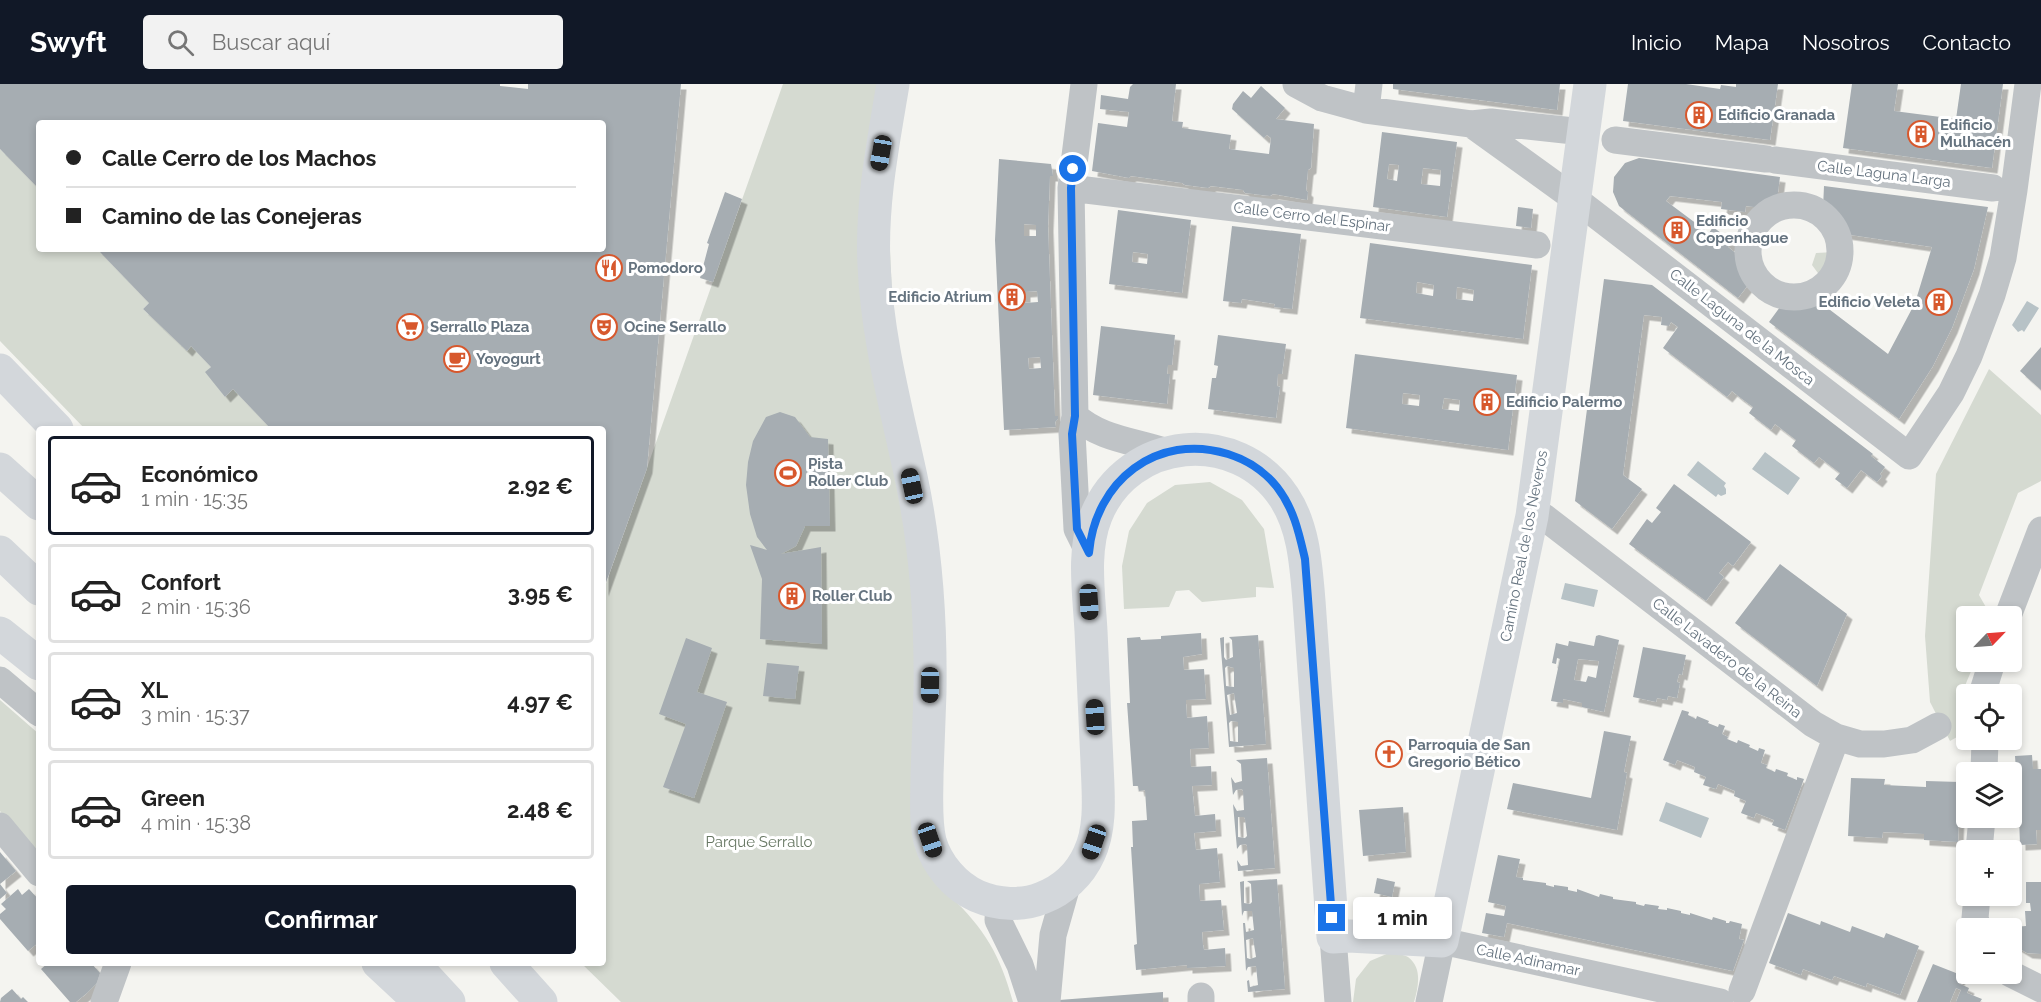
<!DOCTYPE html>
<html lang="es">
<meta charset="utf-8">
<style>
body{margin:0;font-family:Raleway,sans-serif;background:#f2f2f2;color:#222;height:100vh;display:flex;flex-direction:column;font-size:22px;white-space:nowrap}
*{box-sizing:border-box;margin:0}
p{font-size:20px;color:#767676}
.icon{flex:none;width:33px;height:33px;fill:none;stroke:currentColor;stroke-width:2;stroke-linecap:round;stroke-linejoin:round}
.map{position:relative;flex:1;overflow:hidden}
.sheet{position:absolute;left:36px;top:342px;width:570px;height:540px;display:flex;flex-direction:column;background:#fff;border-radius:6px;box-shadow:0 3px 9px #0003}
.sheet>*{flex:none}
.guide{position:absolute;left:36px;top:36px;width:570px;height:132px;border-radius:6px;box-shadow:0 3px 9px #0003;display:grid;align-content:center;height:132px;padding:0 30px;background:#fff}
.needle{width:39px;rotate:65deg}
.fabs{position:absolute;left:1956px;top:522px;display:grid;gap:12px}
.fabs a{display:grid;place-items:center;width:66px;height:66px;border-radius:6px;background:#fff;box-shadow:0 3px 9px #0003;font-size:30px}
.end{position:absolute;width:27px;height:27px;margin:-14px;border:8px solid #1a73e8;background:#fff;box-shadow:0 0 0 3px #fff}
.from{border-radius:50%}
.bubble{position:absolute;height:42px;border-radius:6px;background:#fff;box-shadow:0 3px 9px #0003;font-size:20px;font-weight:700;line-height:42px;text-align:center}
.car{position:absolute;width:18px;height:36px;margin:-18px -9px;border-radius:8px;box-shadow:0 0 4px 2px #0007;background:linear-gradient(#222 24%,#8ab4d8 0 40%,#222 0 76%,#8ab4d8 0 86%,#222 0)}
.guide b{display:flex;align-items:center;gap:21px;height:57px;font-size:22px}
.guide b+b{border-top:2px solid #e0e0e0}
.guide i{width:15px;height:15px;background:#222}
ul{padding:10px 0 0;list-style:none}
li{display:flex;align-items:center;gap:18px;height:99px;margin:0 12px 9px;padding:0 18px;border:3px solid #e0e0e0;border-radius:6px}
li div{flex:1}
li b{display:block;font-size:22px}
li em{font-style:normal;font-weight:700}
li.current{border-color:#111827}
li>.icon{width:54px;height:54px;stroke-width:1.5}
.action{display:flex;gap:12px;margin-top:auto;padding:12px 30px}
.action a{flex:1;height:69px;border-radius:6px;background:#111827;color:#fff;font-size:24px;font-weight:700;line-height:69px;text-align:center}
header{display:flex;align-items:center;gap:36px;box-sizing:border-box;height:84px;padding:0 30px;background:#111827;color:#fff}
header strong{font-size:28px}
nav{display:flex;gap:33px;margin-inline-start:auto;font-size:21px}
.search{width:420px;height:54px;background:#f2f2f2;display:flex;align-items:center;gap:15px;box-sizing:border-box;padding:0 21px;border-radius:6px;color:#767676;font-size:22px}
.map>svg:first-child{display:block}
</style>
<header>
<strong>Swyft</strong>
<div class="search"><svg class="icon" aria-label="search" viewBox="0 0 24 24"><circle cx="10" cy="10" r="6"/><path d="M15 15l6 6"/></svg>Buscar aquí</div>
<nav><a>Inicio</a><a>Mapa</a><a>Nosotros</a><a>Contacto</a></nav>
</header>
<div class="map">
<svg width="2041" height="918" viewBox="0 0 2041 918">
<defs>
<filter id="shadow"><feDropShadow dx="5.5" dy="5.5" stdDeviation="0" flood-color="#0004"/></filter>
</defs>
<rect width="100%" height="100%" fill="#f4f4f0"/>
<!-- green -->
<path fill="#d5dad1" d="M783,0H882L902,416L950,812C985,845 1000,871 1013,918H621L581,879H603V508Z
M0,65L39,105V165H97L149,219L143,225L187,267L191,262L211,283L206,288L225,313L233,305L271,345H85L0,257Z
M1835,168L1832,181L1823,196L1812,181L1816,169Z
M1989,285L2041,331V397L2018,409L1979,511L1991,532H1966V578H1975L1964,604V649L1950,657L1930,618L1925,552L1936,390Z
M1210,398L1242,416L1264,445L1274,504L1256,503V513L1202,518L1189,506L1176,507L1169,523L1124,525L1122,482L1129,447L1147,419L1175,401Z
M0,616L39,650V775L0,727Z
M1389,869C1395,870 1403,870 1408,873C1423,884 1418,904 1414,918H1353L1356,895L1370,877Z"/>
<!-- water -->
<path fill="#b7c2c6" d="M2027,217L2039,224L2024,248L2022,246L2018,248L2012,241Z
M1765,368L1800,394L1788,411L1752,385Z
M1698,377L1726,399L1724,402L1726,405V410L1721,412L1718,410L1716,413L1687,391Z
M1565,499L1598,506L1594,523L1561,515Z
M1666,718L1709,734L1701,754L1659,737Z"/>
<!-- building -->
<path fill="#a6adb2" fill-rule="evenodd" filter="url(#shadow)" d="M0,0H500V2L528,5V0H681L647,384L603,507V345H271L233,305L225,313L205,288L211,283L191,262L187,267L143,225L149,219L97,165H603V39H39V105L0,65Z
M1133,0H1176L1172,37L1183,38L1182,44L1231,51L1229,65L1269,70L1271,54L1267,51L1264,54L1232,25L1233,20L1243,7L1251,14L1261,2L1285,24L1276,35L1314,40L1311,84L1308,86L1306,106L1308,108L1307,116L1273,110L1270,112L1245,109L1243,106L1211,102L1208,104L1185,101L1182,99L1131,92L1129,94L1092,87L1098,39L1127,43L1129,28L1100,25L1101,11L1128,15L1130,3Z
M1393,0H1560L1557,26L1393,5Z
M1628,0H1686L1720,5L1721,1L1736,3V0H1778L1770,56L1623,37Z
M1852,0H1898L1894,27L1956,35L1961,0H2003L1992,84L1843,64Z
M1382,48L1457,58L1447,133L1373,123ZM1389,80L1399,81L1397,97L1387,95ZM1423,84L1441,86L1440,102L1421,100Z
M1639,74L1780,93L1777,116L1762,124L1746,122L1745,128L1721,125L1722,118L1670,112L1666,117L1709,149L1713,143L1733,158L1728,163L1742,174L1751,197L1738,214L1619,122L1613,108L1614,93L1625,79Z
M999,75L1051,80L1053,92H1050L1048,142L1055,332H1058V335L1055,338L1056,343L1004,346L995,156ZM1024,140L1036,141V152H1024ZM1037,207L1038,218L1025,219V208ZM1040,273L1041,284L1029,285L1028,274Z
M1824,102L1988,123L1974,185L1952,244L1933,282L1899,335L1769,238L1783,219L1801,220L1817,216L1888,270L1915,219L1932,163L1844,150L1836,137L1823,124Z
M725,108L742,115L713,198L700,194L709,160L707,159Z
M1518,123L1533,125L1531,144L1516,142Z
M1118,126L1191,136L1182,209L1109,200ZM1133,168L1148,170L1147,180L1132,178Z
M1232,142L1301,150L1292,225L1274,223L1275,220L1242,215L1241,219L1223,217Z
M1370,159L1532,181L1523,255L1360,234ZM1417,198L1434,201L1433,212L1416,209ZM1457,203L1474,206L1473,217L1456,215Z
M1604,195L1652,201L1873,370L1871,372L1885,383L1880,390L1882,392L1877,398L1861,386L1847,404L1835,395L1840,389L1819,373L1814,379L1792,362L1796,356L1775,340L1771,346L1749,329L1753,323L1738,312L1732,307L1727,313L1663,264L1678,243L1671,238L1669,242L1661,241L1662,233L1644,231L1623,391L1642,405L1612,445L1575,417Z
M1101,242L1175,251L1172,281H1168L1167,290H1170L1167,320L1093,311Z
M1218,251L1286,260L1282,290H1278L1277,302L1280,303L1276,334L1208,325L1212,294H1216L1218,282L1214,281Z
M2041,263V306L2020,287Z
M1355,270L1517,291L1508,366L1346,344ZM1403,309L1420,311L1419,322L1402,320ZM1444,314L1460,316L1459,327L1442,325Z
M780,328L795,333L810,353L828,355L830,442H805L796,462L781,470L821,463L822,560L760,555L762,495L750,461L767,466L757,453L750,430L746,401L748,378L753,357L766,333Z
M1674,400L1751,458L1733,482L1728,478L1719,489L1724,493L1706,517L1629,460L1647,435L1652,439L1661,428L1656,424Z
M1780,480L1847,530L1817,602L1735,539Z
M1201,549L1202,570L1183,573L1184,586L1204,585L1206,615L1186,616V620L1187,634L1207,632L1209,664L1190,665L1191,683L1211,682L1212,701L1192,702L1195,732L1215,730L1216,747L1194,749L1196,766L1217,764L1220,798L1199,800L1200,817L1221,816L1224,846L1202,848L1203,861L1204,866L1225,864L1226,882L1187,884V881L1136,886L1134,861L1137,860L1131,763H1133L1132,737L1147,736L1145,706L1139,707L1138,702H1133L1127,619H1130L1127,554L1140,553L1141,556L1161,555V552Z
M1258,551L1266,660L1229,663L1220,554L1224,553V573L1226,576L1233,573L1232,556L1229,553ZM1227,582L1234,584V603L1226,602L1225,584ZM1234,609L1237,629L1230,631L1227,611ZM1231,637L1238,638V658L1230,657L1229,639Z
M1599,551L1619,556L1604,628L1582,623V619L1563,615V619L1551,617L1560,575L1557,574L1556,580L1552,579L1556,559L1568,562L1569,557L1594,562L1596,552ZM1578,575L1599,577L1596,594L1588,592L1586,598L1574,596Z
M686,554L712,564L697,608L727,618L694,714L663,703L686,640L659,630Z
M1643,563L1686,571L1682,591L1679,590L1677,598L1680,599L1677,614L1668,612L1667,616L1657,614L1656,618L1633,613Z
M767,579L799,582L795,615L763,612Z
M1682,626L1689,628L1688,631L1696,635L1697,632L1709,637L1708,639L1718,643L1719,640L1725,642L1722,650L1728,653L1727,655L1737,659L1738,656L1750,661L1749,663L1758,667L1759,664L1765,666L1761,679L1767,681L1766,684L1775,688L1776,685L1788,689L1787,692L1797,696V693L1804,695L1785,746L1772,741L1774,736L1756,729L1754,734L1741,729L1746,717L1734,712L1735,707L1718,700L1716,705L1703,701L1706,693L1694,688L1695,683L1677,676L1675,681L1663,676Z
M1604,647L1631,652L1624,688L1627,689L1617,746L1507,725L1513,699L1591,714Z
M2032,671L2033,685H2041V746H2036L2037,760L2020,761L2019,733L2014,734L2012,701H2017L2015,672Z
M1267,674L1275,784L1238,787L1237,776L1241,782L1248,781L1247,762L1246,760L1240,761L1237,765L1233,720L1237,727L1244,726L1243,707L1242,705L1236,706L1233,711L1231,693L1235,699L1242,697L1241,680L1236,676ZM1238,733H1244L1245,735L1247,752L1245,754L1238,753Z
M1851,694L1885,695L1884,701L1926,703V697L1960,698L1958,758L1924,756V750L1883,748L1882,754L1848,752Z
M1403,723L1406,768L1363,772L1359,726Z
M0,768L16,787L0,800L7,809L0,815Z
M1498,771L1520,775L1516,793L1523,794V796L1546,799V801L1554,803V801L1568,803V806L1577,808V805L1599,813L1600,810L1613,813V815L1636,818V820L1644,822L1645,820L1659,822L1658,825L1667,826V824L1681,827V829L1690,831V829L1712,836L1713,833L1726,837V839H1729L1730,837L1742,840L1739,855L1744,856L1733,887L1507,839L1504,853L1482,849L1486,829L1504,832L1506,822L1488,818Z
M1377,794L1395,798L1392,813L1374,809Z
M1277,795L1285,905L1248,908L1247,897L1249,896L1250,903L1258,901L1256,882L1248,883L1246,887L1243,839H1245L1246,848L1254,846L1252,827H1244L1242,832L1240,798L1244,797V819L1250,820L1252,818L1251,800L1247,797ZM1253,854L1256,873L1250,875L1247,874L1246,856Z
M2026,798H2041V870L2027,869L2012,860V856H2014L2013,843L2026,842L2025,827H2031L2030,819H2026Z
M18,805L22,811L29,805L39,816V858L28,867L0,835V830L6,825L1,820Z
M1788,829L1820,841L1821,837L1850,848L1852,842L1884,854L1886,849L1919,862L1900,911L1867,899L1866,903L1834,892L1832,896L1803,885L1801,891L1769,879Z
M48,879H91L100,889L97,899L87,909L76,918H70L41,885Z
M1933,880L1961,891L1958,899L1969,904L1967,909L1982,915L1980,918H1956L1961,906L1956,904L1950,918H1917Z
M12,905L21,915L23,913L28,918H0L1,914Z
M1163,908V918H1059V916Z"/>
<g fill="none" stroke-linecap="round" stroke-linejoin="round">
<!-- minor -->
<path stroke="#bfc3c6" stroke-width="27" d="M1084,0L1071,104L1075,332L1072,349L1077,445L1089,469
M1296,0L1322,14L1366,26L1471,40L1491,38L1583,48
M1366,26L1369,0
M1471,40L1575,115L1909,372L1951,309L1969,272L1992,211L2003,174L2014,106L2028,0
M1615,56L1766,75
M1775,76L1993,104
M1086,106L1537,161
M1748 167a46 46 0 1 1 92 0a46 46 0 1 1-92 0Z
M1075,332C1100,355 1135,357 1167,368
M1532,432L1544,433L1813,640L1836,653L1860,660H1884L1912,656L1938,642
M2008,532L2041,446
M0,596L39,629
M1982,610L1992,578
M1984,688L1985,656
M0,742L39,789
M1979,766L1982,734
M1977,812L1975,834L1978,844
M999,818L998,836L1020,881L1032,918
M1333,853L1338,918
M2011,890L2041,905
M1742,907L1832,665
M1201,912V918
M104,918L118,879
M1047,918L1053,851L1068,798
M1429,918L1442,857L1720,918"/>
<!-- major -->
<path stroke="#d3d7db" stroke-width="33" d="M893,0C883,60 871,120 874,181C877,253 896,323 911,393C926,463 931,536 930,608C929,636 928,663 927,691C927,713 925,736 930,757C937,781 955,802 977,812C998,821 1022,822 1042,814C1063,806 1080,790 1089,770C1102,743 1098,708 1097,679C1095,635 1093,591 1091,547C1089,510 1082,467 1096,432C1128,352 1237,342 1284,413C1304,443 1306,482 1309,517L1333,853L1349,852L1442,857L1532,432L1590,0"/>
<!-- highway -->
<path stroke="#d3d7db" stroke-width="33" d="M0,286L57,345
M0,385L39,420
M0,468L39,505
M0,549L39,580
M378,879L420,918
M413,879L449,918
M506,879L541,918"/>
</g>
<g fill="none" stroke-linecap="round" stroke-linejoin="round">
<!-- route -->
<path stroke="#1a73e8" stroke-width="8" d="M1073,85L1071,104L1075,332L1072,350L1077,445L1089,469C1095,397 1157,348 1228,370C1247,376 1265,388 1277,403C1294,425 1299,449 1305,475L1332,834"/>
</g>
<!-- icons -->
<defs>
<symbol id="building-ring" viewBox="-11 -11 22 22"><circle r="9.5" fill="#fff" stroke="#d7582d" stroke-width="1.5"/><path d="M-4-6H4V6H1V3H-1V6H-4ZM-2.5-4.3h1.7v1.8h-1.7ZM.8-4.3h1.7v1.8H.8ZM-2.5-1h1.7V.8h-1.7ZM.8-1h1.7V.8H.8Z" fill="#d7582d"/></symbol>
<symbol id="restaurant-ring" viewBox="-11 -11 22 22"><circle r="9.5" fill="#fff" stroke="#d7582d" stroke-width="1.5"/><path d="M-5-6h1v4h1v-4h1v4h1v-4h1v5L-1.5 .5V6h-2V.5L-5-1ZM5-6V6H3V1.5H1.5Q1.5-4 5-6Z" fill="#d7582d"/></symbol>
<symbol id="supermarket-ring" viewBox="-11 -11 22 22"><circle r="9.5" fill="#fff" stroke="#d7582d" stroke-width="1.5"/><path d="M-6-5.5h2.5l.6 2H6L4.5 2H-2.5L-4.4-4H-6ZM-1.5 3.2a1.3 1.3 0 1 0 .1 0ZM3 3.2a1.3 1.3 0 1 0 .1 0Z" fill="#d7582d"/></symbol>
<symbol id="theatre-ring" viewBox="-11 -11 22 22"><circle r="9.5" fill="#fff" stroke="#d7582d" stroke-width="1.5"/><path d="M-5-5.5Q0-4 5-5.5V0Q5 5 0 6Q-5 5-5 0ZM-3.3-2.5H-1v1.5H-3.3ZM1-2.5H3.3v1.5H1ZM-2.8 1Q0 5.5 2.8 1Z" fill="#d7582d"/></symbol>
<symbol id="cafe-ring" viewBox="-11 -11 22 22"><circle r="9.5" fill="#fff" stroke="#d7582d" stroke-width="1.5"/><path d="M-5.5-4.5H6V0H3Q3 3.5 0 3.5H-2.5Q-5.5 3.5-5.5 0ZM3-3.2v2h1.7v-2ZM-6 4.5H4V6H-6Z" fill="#d7582d"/></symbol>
<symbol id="stadium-ring" viewBox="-11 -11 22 22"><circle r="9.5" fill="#fff" stroke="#d7582d" stroke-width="1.5"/><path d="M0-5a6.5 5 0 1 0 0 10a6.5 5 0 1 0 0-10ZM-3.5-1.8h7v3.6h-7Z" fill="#d7582d"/></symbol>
<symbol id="church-ring" viewBox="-11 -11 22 22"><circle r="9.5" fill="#fff" stroke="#d7582d" stroke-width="1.5"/><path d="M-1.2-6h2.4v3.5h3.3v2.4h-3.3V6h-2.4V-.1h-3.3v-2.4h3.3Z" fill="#d7582d"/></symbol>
</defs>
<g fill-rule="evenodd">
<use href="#building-ring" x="1684" y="16" width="30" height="30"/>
<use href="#building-ring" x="1906" y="35" width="30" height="30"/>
<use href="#building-ring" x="1662" y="131" width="30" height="30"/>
<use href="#restaurant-ring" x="594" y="169" width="30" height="30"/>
<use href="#building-ring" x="997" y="198" width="30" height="30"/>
<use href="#building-ring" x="1924" y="203" width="30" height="30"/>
<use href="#supermarket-ring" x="395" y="228" width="30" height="30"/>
<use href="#theatre-ring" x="589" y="228" width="30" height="30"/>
<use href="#cafe-ring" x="442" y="260" width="30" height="30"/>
<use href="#building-ring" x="1472" y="303" width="30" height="30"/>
<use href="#stadium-ring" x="773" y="374" width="30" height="30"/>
<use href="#building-ring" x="777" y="497" width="30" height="30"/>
<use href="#church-ring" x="1374" y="655" width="30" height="30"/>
</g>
<g text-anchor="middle" stroke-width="6" stroke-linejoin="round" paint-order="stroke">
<!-- poi labels -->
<g font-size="15" font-weight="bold" fill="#65737f" stroke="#fff" text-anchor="start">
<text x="1718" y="36">Edificio Granada</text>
<text x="1940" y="46">Edificio<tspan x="1940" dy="17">Mulhacén</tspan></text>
<text x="1696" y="142">Edificio<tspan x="1696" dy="17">Copenhague</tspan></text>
<text x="628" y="189">Pomodoro</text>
<text x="992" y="218" text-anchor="end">Edificio Atrium</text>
<text x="1920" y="223" text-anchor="end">Edificio Veleta</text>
<text x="430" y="248">Serrallo Plaza</text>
<text x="624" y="248">Ocine Serrallo</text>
<text x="476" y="280">Yoyogurt</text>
<text x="1506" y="323">Edificio Palermo</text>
<text x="808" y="385">Pista<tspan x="808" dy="17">Roller Club</tspan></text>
<text x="812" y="517">Roller Club</text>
<text x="1408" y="666">Parroquia de San<tspan x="1408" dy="17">Gregorio Bético</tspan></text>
</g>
<!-- street labels -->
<g font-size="15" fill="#65737f" stroke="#fff">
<text transform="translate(1884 90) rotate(7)" y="5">Calle Laguna Larga</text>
<text transform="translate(1312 133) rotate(7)" y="5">Calle Cerro del Espinar</text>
<text transform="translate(1742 243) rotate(38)" y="5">Calle Laguna de la Mosca</text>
<text transform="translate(1524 462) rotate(-79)" y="5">Camino Real de los Neveros</text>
<text transform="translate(1727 574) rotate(38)" y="5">Calle Lavadero de la Reina</text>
<text transform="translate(1528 876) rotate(12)" y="5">Calle Adinamar</text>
</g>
<!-- park labels -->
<g font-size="15" fill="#677763" stroke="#fff">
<text x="759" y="763">Parque Serrallo</text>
</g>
</g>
</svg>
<div class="fabs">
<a><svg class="needle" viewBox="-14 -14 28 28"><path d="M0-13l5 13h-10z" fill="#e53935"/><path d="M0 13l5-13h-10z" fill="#767676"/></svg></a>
<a><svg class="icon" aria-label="locate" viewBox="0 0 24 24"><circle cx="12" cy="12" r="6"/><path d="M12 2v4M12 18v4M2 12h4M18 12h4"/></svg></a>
<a><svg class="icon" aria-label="layers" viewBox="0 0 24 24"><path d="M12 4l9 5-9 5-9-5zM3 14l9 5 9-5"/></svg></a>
<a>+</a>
<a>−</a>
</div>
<i class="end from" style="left:1073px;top:85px"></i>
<i class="end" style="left:1332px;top:834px"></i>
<div class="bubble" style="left:1353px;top:813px;width:99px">1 min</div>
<i class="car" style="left:881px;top:69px;rotate:190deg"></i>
<i class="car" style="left:912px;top:402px;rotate:348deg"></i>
<i class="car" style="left:1089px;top:518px;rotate:177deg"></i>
<i class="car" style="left:930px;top:601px;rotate:181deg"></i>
<i class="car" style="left:1095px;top:633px;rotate:357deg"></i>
<i class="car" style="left:930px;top:756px;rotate:161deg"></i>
<i class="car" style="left:1094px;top:758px;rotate:199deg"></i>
<div class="guide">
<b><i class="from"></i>Calle Cerro de los Machos</b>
<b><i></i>Camino de las Conejeras</b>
</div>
<section class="sheet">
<ul>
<li class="current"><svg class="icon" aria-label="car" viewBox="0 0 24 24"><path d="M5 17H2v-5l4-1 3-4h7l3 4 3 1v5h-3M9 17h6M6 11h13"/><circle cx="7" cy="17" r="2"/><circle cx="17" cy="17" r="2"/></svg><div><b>Económico</b><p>1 min · 15:35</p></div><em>2.92 €</em></li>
<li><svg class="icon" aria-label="car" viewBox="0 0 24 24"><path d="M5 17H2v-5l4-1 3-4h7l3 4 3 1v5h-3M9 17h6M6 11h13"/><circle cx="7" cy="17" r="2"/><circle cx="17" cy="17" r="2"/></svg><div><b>Confort</b><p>2 min · 15:36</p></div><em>3.95 €</em></li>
<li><svg class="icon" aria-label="car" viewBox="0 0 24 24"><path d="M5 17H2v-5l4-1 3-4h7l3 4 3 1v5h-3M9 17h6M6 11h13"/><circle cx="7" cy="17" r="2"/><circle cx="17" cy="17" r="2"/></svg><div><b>XL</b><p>3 min · 15:37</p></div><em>4.97 €</em></li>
<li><svg class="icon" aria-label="car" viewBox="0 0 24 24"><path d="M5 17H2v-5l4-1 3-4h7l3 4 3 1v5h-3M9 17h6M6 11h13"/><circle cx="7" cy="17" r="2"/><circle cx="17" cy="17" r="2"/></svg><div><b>Green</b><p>4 min · 15:38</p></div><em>2.48 €</em></li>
</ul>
<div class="action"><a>Confirmar</a></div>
</section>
</div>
